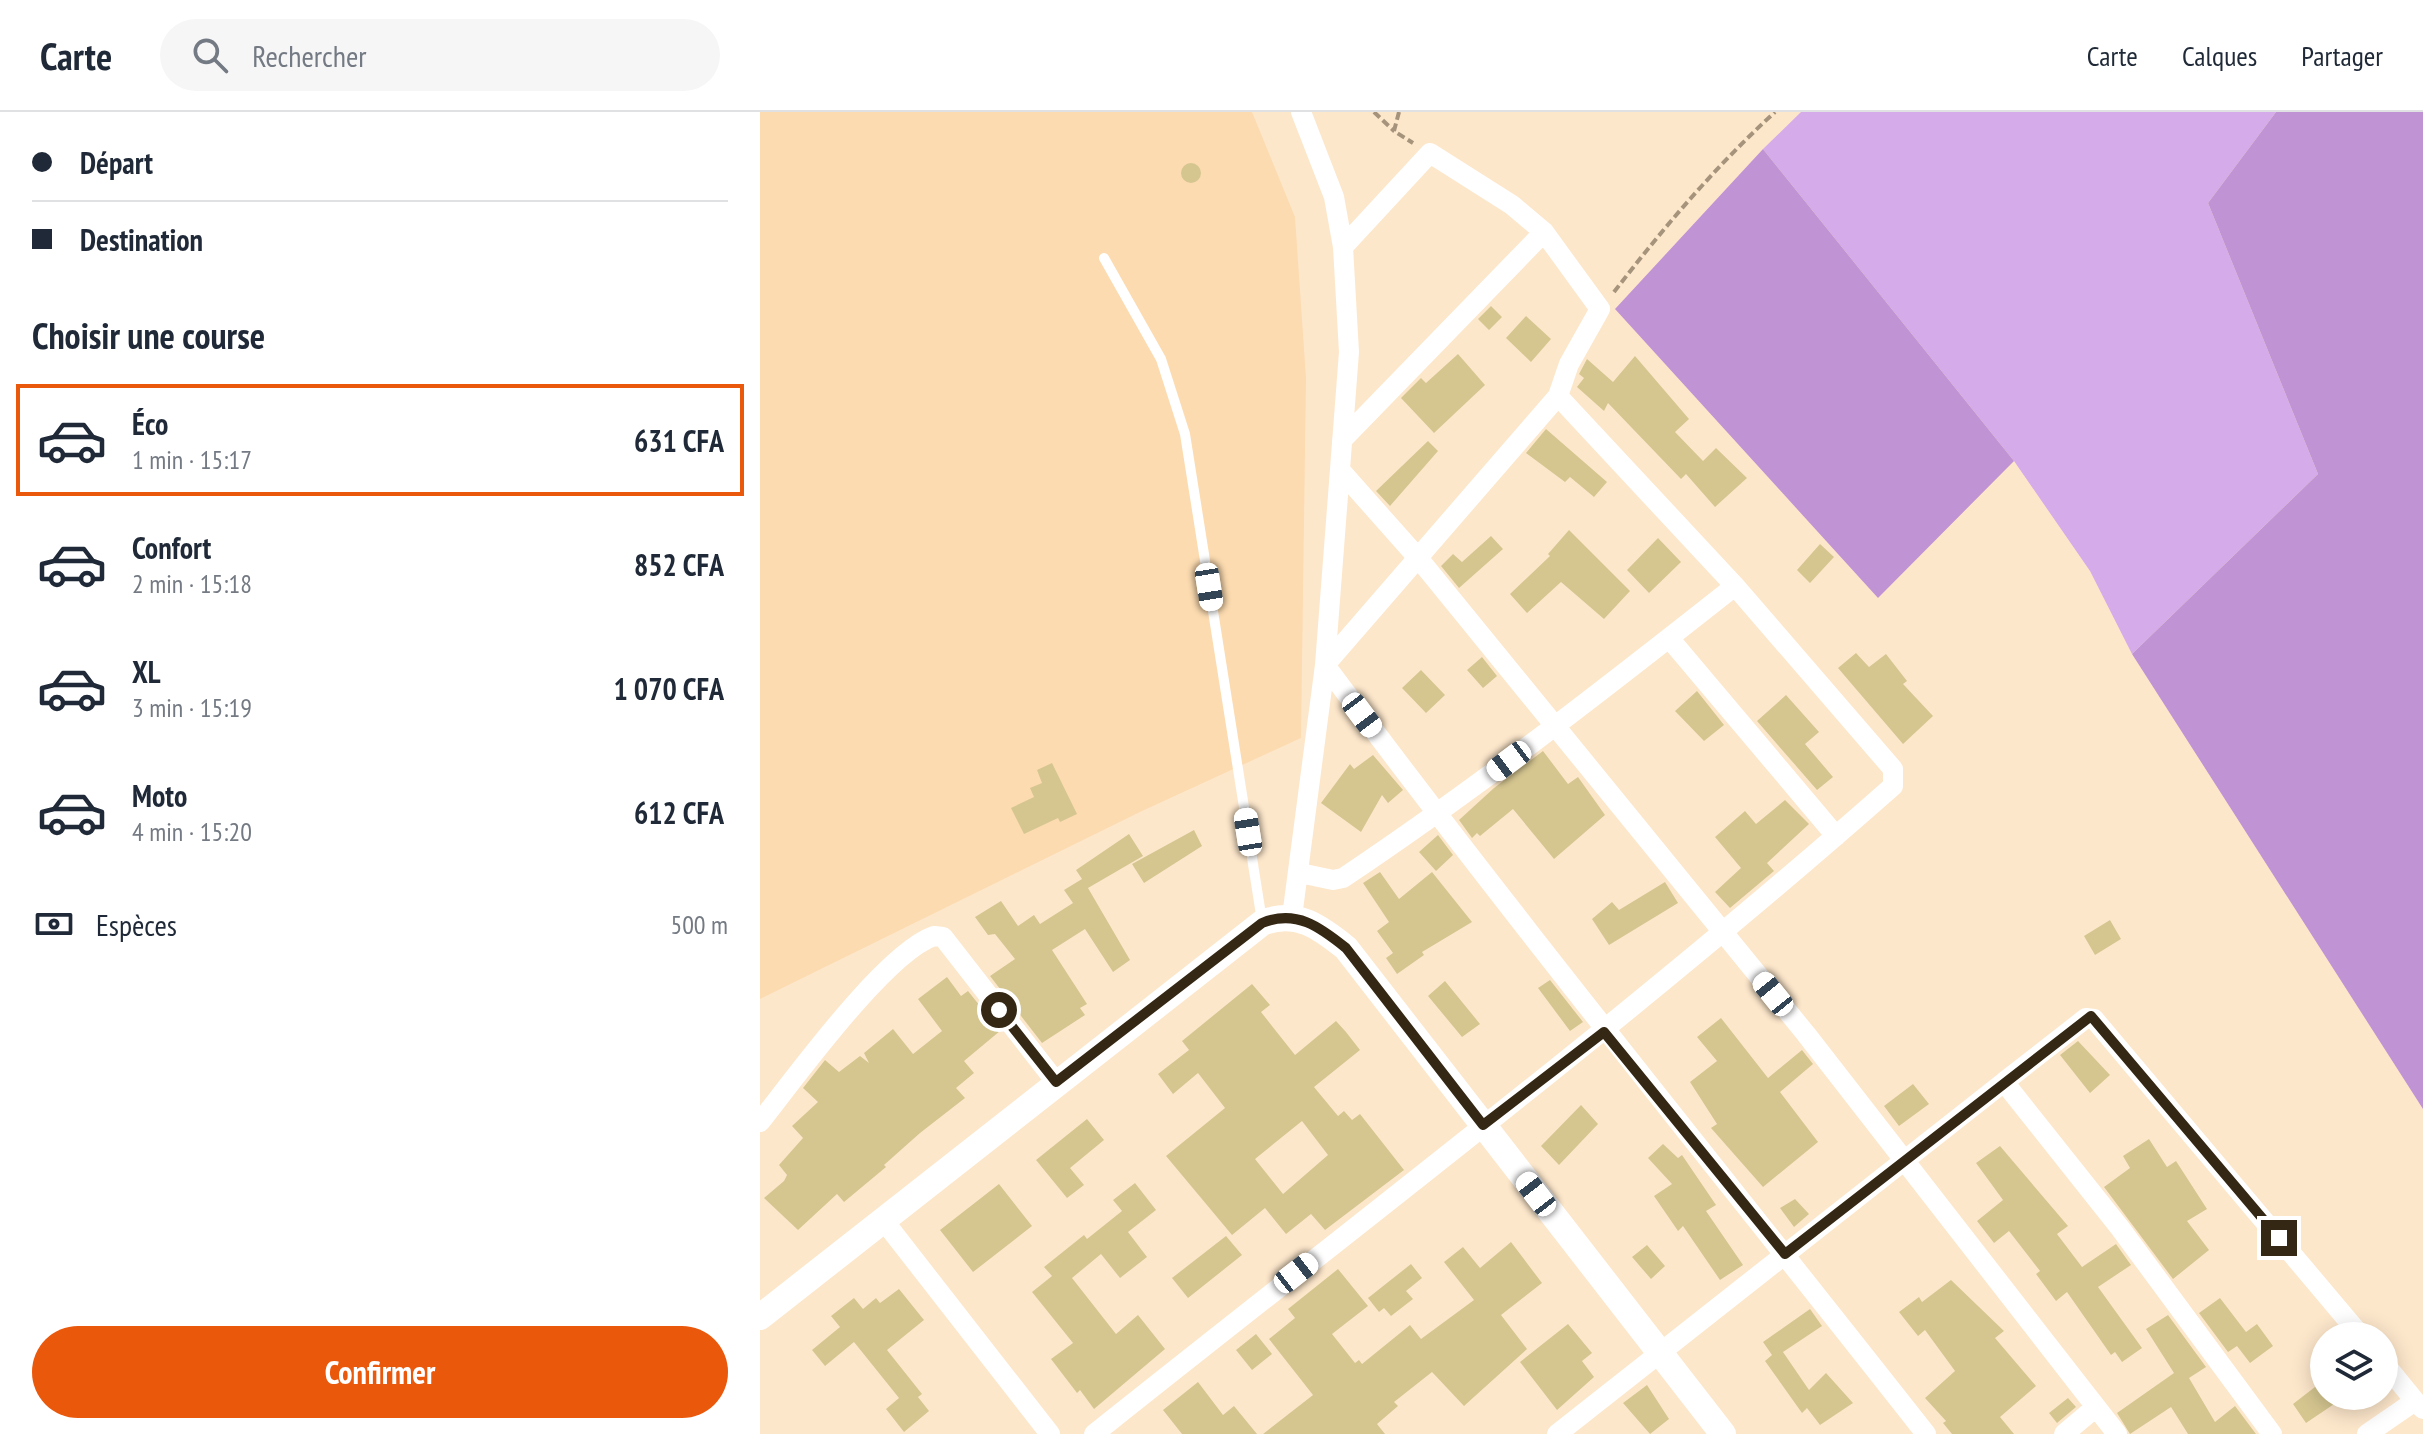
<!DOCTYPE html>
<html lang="fr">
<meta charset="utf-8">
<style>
body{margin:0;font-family:"PT Sans Narrow",sans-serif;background:#f6f6f7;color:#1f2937;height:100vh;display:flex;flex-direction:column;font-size:30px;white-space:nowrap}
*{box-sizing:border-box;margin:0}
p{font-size:26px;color:#747a83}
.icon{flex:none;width:44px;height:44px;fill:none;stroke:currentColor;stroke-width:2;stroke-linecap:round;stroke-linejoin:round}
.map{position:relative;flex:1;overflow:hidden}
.panel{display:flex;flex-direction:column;background:#fff;width:760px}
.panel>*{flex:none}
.guide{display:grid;align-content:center;height:176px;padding:0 32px;background:#fff}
.tools{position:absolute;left:1550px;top:1210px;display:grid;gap:16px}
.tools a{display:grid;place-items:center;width:88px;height:88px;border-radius:50%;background:#fff;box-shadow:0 4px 20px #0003;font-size:40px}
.end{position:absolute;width:36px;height:36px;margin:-18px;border:10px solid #342714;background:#fff;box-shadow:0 0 0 4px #fff}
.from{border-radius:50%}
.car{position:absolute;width:24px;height:48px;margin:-24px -12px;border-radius:10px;box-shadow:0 0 6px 2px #0007;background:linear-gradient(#fff 24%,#345 0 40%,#fff 0 76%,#345 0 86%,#fff 0)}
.guide b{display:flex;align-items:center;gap:28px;height:76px;font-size:30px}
.guide b+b{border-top:2px solid #e0e1e3}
.guide i{width:20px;height:20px;background:#1f2937}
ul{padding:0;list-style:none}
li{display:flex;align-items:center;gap:24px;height:112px;margin:0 16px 12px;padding:0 16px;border:4px solid transparent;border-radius:0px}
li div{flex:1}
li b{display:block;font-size:30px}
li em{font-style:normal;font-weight:800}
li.active{border-color:#ea580c}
li>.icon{width:72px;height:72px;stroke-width:1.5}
h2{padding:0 32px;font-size:36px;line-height:96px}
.pay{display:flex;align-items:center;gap:20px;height:88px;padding:0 32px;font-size:30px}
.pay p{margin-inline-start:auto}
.action{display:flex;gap:16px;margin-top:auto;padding:16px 32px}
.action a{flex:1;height:92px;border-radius:48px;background:#ea580c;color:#fff;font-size:32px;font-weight:800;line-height:92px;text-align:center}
header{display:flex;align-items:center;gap:48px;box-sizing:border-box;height:112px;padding:0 40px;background:#fff;border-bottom:2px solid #e0e1e3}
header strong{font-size:38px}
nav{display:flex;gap:44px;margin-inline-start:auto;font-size:28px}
.search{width:560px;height:72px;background:#f6f6f7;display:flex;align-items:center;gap:20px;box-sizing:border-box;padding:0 28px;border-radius:44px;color:#747a83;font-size:30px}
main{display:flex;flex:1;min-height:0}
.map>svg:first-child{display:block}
</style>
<header>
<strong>Carte</strong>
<div class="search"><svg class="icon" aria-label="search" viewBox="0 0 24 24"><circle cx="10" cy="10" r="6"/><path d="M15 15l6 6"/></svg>Rechercher</div>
<nav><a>Carte</a><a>Calques</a><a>Partager</a></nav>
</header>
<main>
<section class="panel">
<div class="guide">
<b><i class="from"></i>Départ</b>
<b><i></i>Destination</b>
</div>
<h2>Choisir une course</h2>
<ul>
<li class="active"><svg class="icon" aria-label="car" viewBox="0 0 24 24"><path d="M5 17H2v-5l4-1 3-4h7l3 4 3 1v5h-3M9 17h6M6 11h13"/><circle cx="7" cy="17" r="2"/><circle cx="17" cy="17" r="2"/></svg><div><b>Éco</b><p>1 min · 15:17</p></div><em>631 CFA</em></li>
<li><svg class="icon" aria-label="car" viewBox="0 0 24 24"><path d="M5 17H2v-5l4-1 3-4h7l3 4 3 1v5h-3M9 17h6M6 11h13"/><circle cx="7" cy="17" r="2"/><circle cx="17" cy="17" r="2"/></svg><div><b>Confort</b><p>2 min · 15:18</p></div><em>852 CFA</em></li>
<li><svg class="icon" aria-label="car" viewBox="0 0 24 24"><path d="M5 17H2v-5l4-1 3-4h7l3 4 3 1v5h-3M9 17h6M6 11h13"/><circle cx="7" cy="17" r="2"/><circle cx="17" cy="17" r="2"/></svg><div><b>XL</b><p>3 min · 15:19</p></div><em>1 070 CFA</em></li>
<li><svg class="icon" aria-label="car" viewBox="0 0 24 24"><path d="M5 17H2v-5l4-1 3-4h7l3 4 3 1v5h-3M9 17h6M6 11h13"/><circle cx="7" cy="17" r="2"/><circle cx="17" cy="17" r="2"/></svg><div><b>Moto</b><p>4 min · 15:20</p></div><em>612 CFA</em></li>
</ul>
<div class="pay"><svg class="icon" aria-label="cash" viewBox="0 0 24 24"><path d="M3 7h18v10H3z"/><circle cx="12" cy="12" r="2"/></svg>Espèces<p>500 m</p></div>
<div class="action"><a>Confirmer</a></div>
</section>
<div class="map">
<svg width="1663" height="1322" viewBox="0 0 1663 1322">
<rect width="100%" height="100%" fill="#fde7cb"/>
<!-- built -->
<path fill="#fcdbb0" d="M0,0H492L535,105L546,266L541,626L382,699L0,887Z"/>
<!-- green -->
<path fill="#d5abe9" d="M1041,0H1516L1448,91L1558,362L1372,542L1330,459L1254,349L1003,37Z"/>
<!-- forest -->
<path fill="#c094d4" d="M1516,0H1663V997L1372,542L1558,362L1448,91Z
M1003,37L1254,349L1118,486L855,197Z"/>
<!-- building -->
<path fill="#d5c690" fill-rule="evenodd" d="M421 61a10 10 0 1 1 20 0a10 10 0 1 1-20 0Z
M731,194L742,205L729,218L718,207Z
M766,204L791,227L771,250L746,226Z
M698,242L725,273L674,321L641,286L661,266L666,271Z
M875,244L929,307L915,320L943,349L956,336L987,366L955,395L926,362L921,367L848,291L844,299L817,275L824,266L819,262L827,247L853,270Z
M786,317L847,370L834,385L810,365L805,370L766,341Z
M668,329L678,339L630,394L616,379Z
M809,418L870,479L844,507L801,470L767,501L750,482L790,444L788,442Z
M731,424L743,437L699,476L681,454L693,442L702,450Z
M898,426L921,450L889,481L867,458Z
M1060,432L1074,445L1050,471L1037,458Z
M1096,541L1109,555L1126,542L1147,569L1143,572L1173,604L1143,632L1078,556Z
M722,545L737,564L723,576L707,558Z
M661,558L685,583L666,601L642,576Z
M937,579L964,613L944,629L915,599Z
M1026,583L1059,620L1045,632L1073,665L1057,678L997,609Z
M783,639L808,672L818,665L845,703L794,747L753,697L720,724L717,721L712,726L699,708L734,676Z
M613,643L643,678L628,691L622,683L601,720L561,691L590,652L594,657Z
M292,651L317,702L300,710L298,706L264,722L251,696L274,685L270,676L282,671L277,658Z
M1025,688L1049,712L1007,751L1014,759L970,796L955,780L981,756L955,725L985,699L996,712Z
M434,718L442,734L384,771L372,752Z
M369,722L383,744L328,776L370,848L353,860L325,817L292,838L327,892L320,896L325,903L282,931L230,864L255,847L235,822L228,823L215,805L241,789L258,814L274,803L280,812L313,791L304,778L322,767L316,758Z
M678,723L693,743L676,759L659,740Z
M620,760L639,787L672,760L712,810L662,840L664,843L637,862L626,846L633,841L617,819L629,810L603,771Z
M905,770L918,791L849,833L832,807L852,790L859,798Z
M1350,808L1361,827L1335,843L1324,824Z
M187,865L201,884L208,879L240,919L204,949L214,961L196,976L205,986L160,1021L124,1053L126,1055L84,1090L77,1082L38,1118L4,1086L24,1069L27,1063L19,1053L43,1026L32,1014L58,990L43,976L65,948L79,960L100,944L109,951L104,941L133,917L153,942L182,919L158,887Z
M790,868L823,910L810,919L778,876Z
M685,869L720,912L702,925L668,884Z
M492,872L510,893L501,900L535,943L576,909L586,920L600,938L554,975L578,1004L584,999L592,1008L600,1002L644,1058L565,1118L551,1102L526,1122L505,1096L472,1123L406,1044L465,996L438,961L413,982L398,962L429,938L422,929ZM542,1009L568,1043L523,1082L495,1047Z
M961,906L1008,966L1042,938L1053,952L1020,980L1058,1030L1003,1075L951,1016L957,1012L930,970L957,949L937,925Z
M1318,929L1350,963L1330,981L1300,943Z
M1153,972L1169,992L1139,1014L1124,994Z
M821,993L838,1012L799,1053L781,1034Z
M327,1007L344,1028L310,1056L324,1073L307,1086L276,1048Z
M1389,1027L1407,1055L1416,1049L1447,1097L1427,1109L1449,1138L1413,1167L1344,1075L1370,1056L1363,1044Z
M903,1032L918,1046L922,1043L956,1093L946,1099L983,1153L960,1168L923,1114L918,1119L894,1084L912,1072L888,1046Z
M1240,1034L1308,1114L1297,1122L1322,1155L1356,1132L1371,1153L1338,1175L1382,1236L1362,1250L1355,1240L1351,1243L1307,1180L1296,1189L1276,1162L1280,1159L1249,1119L1234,1131L1217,1109L1243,1088L1216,1051Z
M375,1071L396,1098L368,1120L387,1145L360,1166L341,1142L312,1166L356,1222L378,1203L405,1237L334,1297L320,1278L317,1281L291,1247L313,1231L272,1180L292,1164L284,1155L324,1123L327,1127L362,1099L353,1088Z
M239,1072L272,1114L213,1160L180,1118Z
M1035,1087L1049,1102L1034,1115L1020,1096Z
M466,1124L482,1143L428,1186L412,1166Z
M751,1130L782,1171L741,1203L767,1237L704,1294L672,1260L634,1290L638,1294L617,1312L625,1322H503L553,1283L509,1227L535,1206L528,1197L578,1157L608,1194L572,1222L595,1251L599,1248L602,1252L650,1213L661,1227L714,1188L684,1150L703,1135L720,1156Z
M887,1133L905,1154L891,1167L872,1145Z
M651,1152L662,1166L646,1179L653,1187L631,1204L624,1196L619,1200L608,1186Z
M1191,1168L1244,1219L1235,1226L1276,1274L1240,1305L1254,1322H1192L1183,1311L1186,1309L1165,1286L1195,1259L1165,1218L1158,1224L1139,1200L1159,1185L1162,1190Z
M139,1177L164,1208L127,1238L162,1282L158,1285L169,1299L144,1320L126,1297L139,1286L94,1230L65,1254L52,1238L80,1215L71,1204L94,1186L103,1197L116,1186L120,1191Z
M1460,1186L1486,1220L1497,1212L1513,1234L1490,1251L1477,1234L1468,1240L1439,1201Z
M1050,1197L1062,1214L1023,1240L1049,1278L1066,1261L1093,1291L1060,1313L1047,1296L1042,1301L1005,1249L1012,1243L1003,1230Z
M1408,1203L1446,1255L1429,1266L1455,1310L1475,1294L1496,1322H1428L1411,1295L1370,1322L1357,1301L1414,1261L1386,1217Z
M808,1212L832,1241L822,1249L834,1265L797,1298L760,1250Z
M496,1222L512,1242L492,1258L476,1238Z
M1564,1268V1284H1586L1546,1311L1533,1292Z
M438,1270L463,1303L474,1294L497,1322H422L403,1298Z
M887,1273L909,1307L890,1322L863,1291Z
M1308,1286L1316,1295L1297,1311L1289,1301Z"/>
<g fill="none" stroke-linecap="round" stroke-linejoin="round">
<!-- path -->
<path stroke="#a5937b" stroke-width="4" stroke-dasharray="8 4" stroke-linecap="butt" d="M614,0L634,19
M639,0L634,19L653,31
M854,180C904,115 955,55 1015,0"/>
<!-- service -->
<path stroke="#fff" stroke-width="10" d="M344,146L401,247L425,322L502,809"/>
<!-- minor -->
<path stroke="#fff" stroke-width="20" d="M583,135L670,41L752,93L784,120L840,197L809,252L798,284L565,553C759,814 965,1066 1166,1322
M798,284L975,474
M582,328L784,120
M580,358L659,447L1046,922L1357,1322
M909,526L1076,724
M532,805L565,553L589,240L583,135L574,85L541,0
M1244,970L1326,906L1334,907L1601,1224
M0,1010C35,966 125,841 174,824L183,825L296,970
M124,1109L290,1322
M1624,1251L1655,1289
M334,1322C602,1108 876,901 1133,674V657L975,474C847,575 719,675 583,766L573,768L540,761
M797,1322L1244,970L1360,1116L1512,1322
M1304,1322L1336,1295
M1607,1322L1655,1289L1663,1297"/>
<!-- tertiary -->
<path stroke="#fff" stroke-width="26" d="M0,1205L502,811C536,797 560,815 586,836L963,1322"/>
</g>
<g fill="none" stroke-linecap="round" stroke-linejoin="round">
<!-- route -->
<path stroke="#342714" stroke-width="10" d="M239,898L296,970L502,811C536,797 560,815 586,836L723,1013L844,920L1025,1142L1331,904L1519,1126"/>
</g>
</svg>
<div class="tools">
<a><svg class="icon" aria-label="layers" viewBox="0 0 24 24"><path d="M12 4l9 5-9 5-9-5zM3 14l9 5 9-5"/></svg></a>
</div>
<i class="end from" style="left:239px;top:898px"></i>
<i class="end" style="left:1519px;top:1126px"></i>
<i class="car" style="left:449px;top:475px;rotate:171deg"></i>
<i class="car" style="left:602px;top:603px;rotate:143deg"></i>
<i class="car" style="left:749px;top:649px;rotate:233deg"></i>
<i class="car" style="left:488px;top:720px;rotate:351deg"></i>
<i class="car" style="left:1013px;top:882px;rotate:321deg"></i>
<i class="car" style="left:776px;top:1082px;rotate:322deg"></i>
<i class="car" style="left:536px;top:1161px;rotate:52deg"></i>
</div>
</main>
